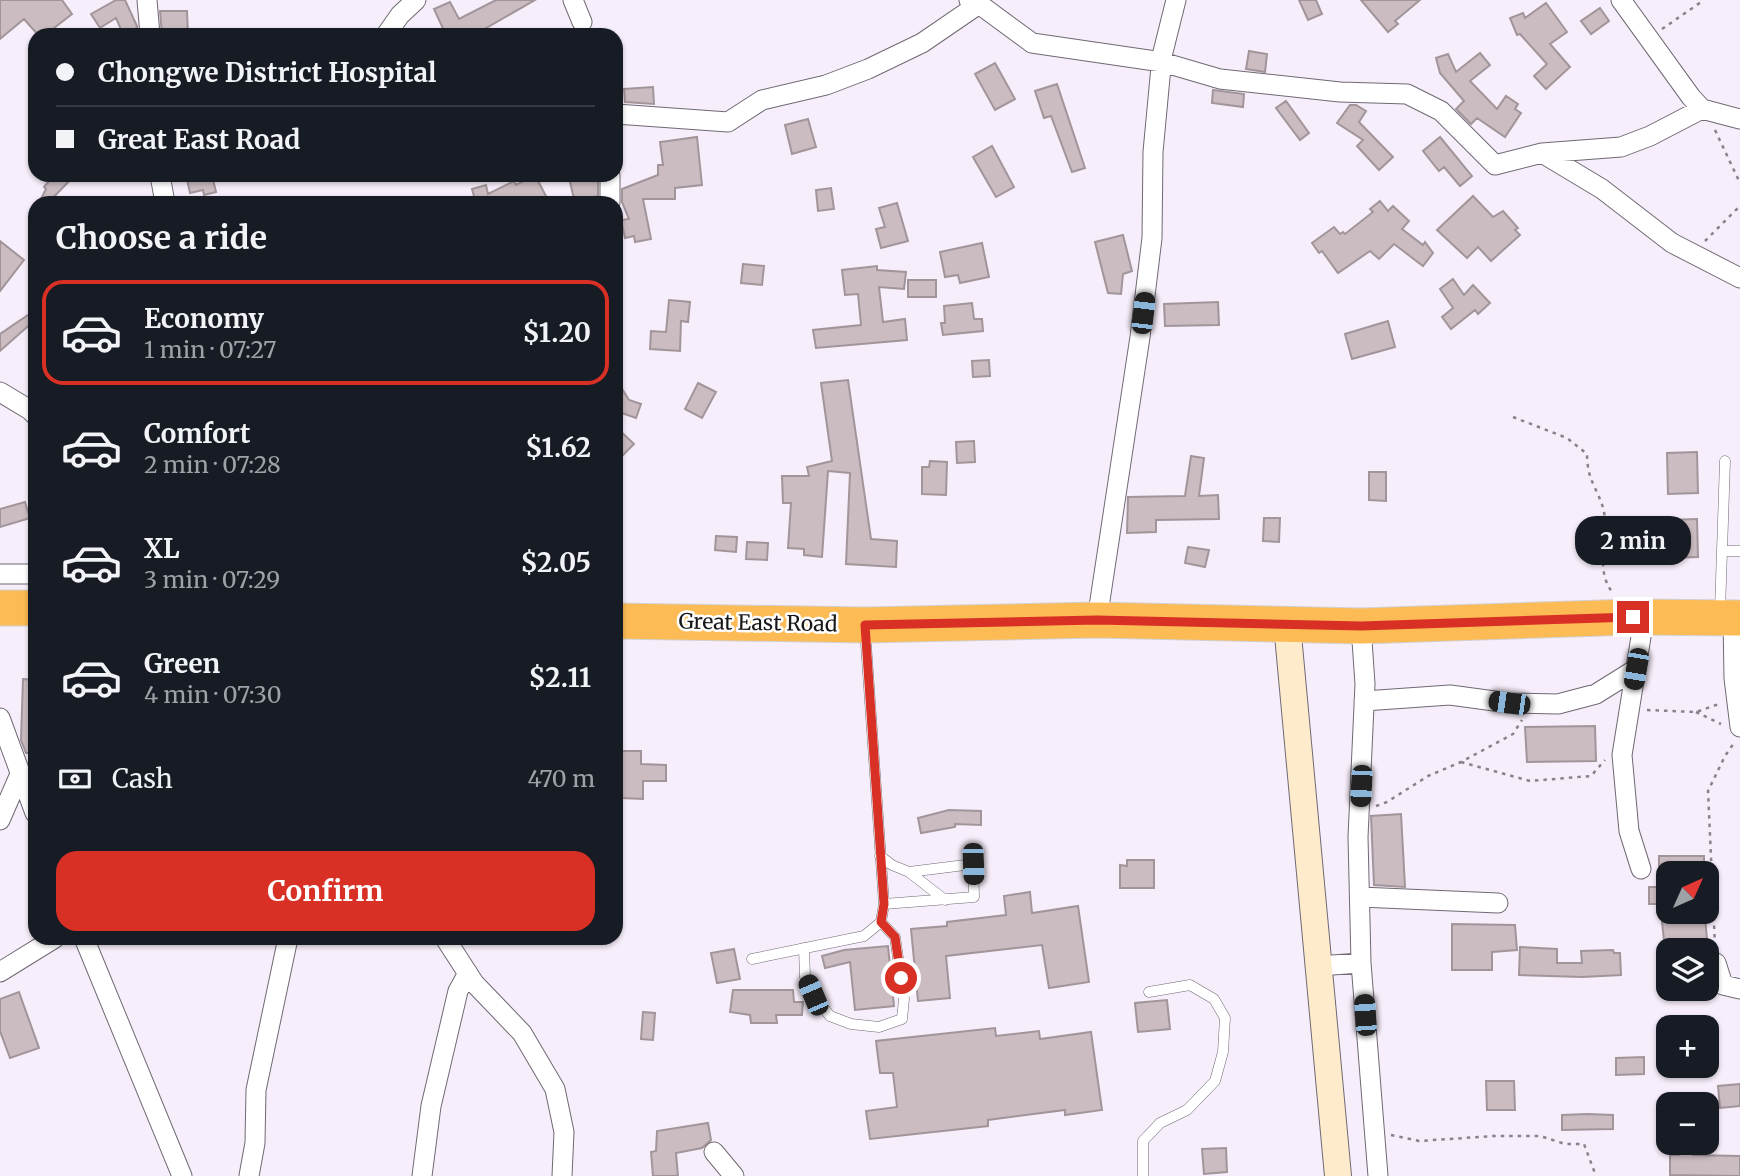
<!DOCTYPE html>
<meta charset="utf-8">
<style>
body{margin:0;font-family:Merriweather,serif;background:#242831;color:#f1f3f6;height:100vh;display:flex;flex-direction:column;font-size:26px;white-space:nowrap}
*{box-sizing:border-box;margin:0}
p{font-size:23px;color:#9ea1a6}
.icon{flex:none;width:38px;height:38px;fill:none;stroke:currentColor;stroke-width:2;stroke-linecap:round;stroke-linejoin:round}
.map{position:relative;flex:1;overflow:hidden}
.sheet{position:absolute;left:28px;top:196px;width:595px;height:749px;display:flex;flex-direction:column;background:#171b24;border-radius:21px;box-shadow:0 2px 5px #0004}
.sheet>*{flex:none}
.banner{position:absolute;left:28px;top:28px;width:595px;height:154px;border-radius:21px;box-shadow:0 2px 5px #0004;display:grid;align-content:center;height:154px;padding:0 28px;background:#171b24}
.needle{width:46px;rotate:45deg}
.buttons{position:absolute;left:1656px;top:861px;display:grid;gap:14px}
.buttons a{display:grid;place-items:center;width:63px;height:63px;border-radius:14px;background:#171b24;box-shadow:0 2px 5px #0004;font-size:35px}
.end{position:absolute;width:32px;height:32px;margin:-16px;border:9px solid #d93025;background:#fff;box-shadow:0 0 0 4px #fff}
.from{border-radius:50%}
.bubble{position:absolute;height:49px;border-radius:21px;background:#171b24;box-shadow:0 2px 5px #0004;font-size:23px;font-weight:700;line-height:49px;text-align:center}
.car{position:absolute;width:21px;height:42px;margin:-21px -10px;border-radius:9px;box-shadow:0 0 5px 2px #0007;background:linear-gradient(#222 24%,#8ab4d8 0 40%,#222 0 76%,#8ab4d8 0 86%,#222 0)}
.banner b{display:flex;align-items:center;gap:24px;height:66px;font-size:26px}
.banner b+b{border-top:2px solid #363941}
.banner i{width:18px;height:18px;background:#f1f3f6}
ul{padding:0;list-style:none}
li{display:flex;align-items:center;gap:21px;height:105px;margin:0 14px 10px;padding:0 14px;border:4px solid transparent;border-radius:21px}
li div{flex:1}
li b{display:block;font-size:26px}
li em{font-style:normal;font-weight:700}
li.active{border-color:#d93025}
li>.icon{width:63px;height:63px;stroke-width:1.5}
h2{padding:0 28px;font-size:32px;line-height:84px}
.pay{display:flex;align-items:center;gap:18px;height:77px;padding:0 28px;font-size:26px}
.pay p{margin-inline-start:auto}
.action{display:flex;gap:14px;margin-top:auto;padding:14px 28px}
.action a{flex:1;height:80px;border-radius:21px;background:#d93025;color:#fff;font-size:28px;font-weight:700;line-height:80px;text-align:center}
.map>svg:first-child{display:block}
</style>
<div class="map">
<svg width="1740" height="1176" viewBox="0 0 1740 1176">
<rect width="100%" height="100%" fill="#f6eefa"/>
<!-- building -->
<path fill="#cabcc1" stroke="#a2959a" stroke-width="2" d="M0,0H62L72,14L45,35H38L24,19L0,39Z
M116,0H125L137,26V28L123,34L116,18L100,28L91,14Z
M496,0H535L474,35H446L434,9L450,2L459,19Z
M1299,0H1316L1322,14L1308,20Z
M1361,0H1420L1395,21L1398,24L1388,32Z
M1546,3L1567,32L1550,44L1570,67L1546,89L1534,76L1547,64L1520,34L1517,35L1510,18L1523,13L1525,18Z
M1600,8L1609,21L1591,34L1581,21Z
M160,11H187L188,35H162Z
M1249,51L1267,54L1265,72L1246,69Z
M1480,53L1490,65L1470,81L1497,109L1506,96L1518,104L1515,109L1521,113L1505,137L1477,118L1471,124L1456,109L1464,101L1440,73L1436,58L1448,54L1456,72Z
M995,63L1015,99L995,110L975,74Z
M1057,84L1085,168L1072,172L1051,116L1044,118L1035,91Z
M653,87L654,104L625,102L624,89Z
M1213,90L1244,94L1243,107L1212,103Z
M1286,101L1309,133L1300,140L1276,108Z
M1350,105H1356L1366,111L1359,122L1393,157L1379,170L1357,146L1363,140L1337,123Z
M808,119L816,147L792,154L785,125Z
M697,137L702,185L675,188V199H643L651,239L635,242L634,236L625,238L621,220L629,219L622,202V189L658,175V165H663L660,142Z
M1440,137L1472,176L1460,186L1444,167L1439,171L1423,151Z
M992,146L1014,187L996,197L973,157Z
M54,175H75L48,203H39L46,189L44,187Z
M186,175H212L216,192L204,195L203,190L190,193Z
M535,175L547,198L538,203H470L475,200L472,189L486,185L488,194L514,181L516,185Z
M578,175H598V196L575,203L569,178Z
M831,188L834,209L818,211L816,190Z
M1473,196L1493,217L1503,211L1518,228L1515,230L1520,235L1491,261L1478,247L1467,258L1437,230Z
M1380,201L1388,211L1393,206L1409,221L1402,229L1423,245L1425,242L1433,253L1423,266L1394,244L1379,259L1370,251L1338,273L1322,251L1319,253L1312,243L1334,227L1340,234L1343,232L1345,234L1373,212L1370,209Z
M897,203L908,241L881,248L876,229L885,227L879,208Z
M1123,235L1132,271L1123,274L1121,294L1108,293L1095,242Z
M0,241L24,260L0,291Z
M982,243L989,277L960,283L958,275L945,277L940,252Z
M743,264L764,266L762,285L741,283Z
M877,266V270L906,272L904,289L879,287L883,322L905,319L907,340L816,348L813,330L861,325L858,294L845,295L842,270Z
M1453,279L1464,295L1473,285L1490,303L1478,314L1475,310L1451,329L1442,317L1453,308L1440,289Z
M908,280H936V297H908Z
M669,300L690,302L688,322L681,321L680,351L650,349L651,331L666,332Z
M1218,302L1219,325L1165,326L1164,304Z
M972,303L974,319H982L983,331L943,335L941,323H945L944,306Z
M31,313L35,320L0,351V334Z
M1388,321L1395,347L1352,359L1345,334Z
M989,360L990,376L973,377L972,361Z
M616,379L629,400L641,404L636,418L616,411Z
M848,380L871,539L897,541L896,567L846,564L850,473L828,471L822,557L804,555V549L788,548L791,503H783L782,476H809L807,467L832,461L821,383Z
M698,383L716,392L702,418L685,409Z
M616,427L634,444L616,462Z
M974,441L975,462L957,463L956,442Z
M1697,452L1698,493L1668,494L1667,453Z
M1191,456L1204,458L1199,496L1218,495L1219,519L1156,520V532L1127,533L1128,497L1185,496Z
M930,461L947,462L946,495L922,494V467H929Z
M1369,472H1386V501L1369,500Z
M25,502L30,518L0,527V509Z
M1264,518H1280L1279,542L1263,541Z
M1697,519L1698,557L1668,558L1667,520Z
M716,536L737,537L736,552L715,550Z
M747,542L768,543L767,560L746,559Z
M1188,547L1209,550L1205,567L1185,563Z
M23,679L35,680V753H26L21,740Z
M1595,726L1596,761L1527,762L1525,727Z
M621,751H641V764L666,765V781H643V799L621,798Z
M949,810L981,811V825L955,824V827L921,833L918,818Z
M1401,814L1405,887L1374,885L1371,816Z
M1659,856H1704V873H1659Z
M1127,860H1154V888H1120V865L1127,866Z
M1649,887H1668V904H1649Z
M1030,892L1032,913L1078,906L1089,982L1049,988L1042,945L946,956L950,998L918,1001L911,929L947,926V922L1006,915L1004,896Z
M1705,917L1708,950H1665L1662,922Z
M1452,924L1515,925L1517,950L1492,952V970H1452Z
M888,946L894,1006L855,1010L850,962L825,968L822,956L844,950Z
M1520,947L1557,949V963H1582L1581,951L1613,950L1614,953H1620L1621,975L1582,977L1519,975Z
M734,949L740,979L717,983L711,953Z
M733,990H793L794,1002H803L802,1015H776L777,1023H751L750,1015L730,1012Z
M19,992L39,1048L10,1058L0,1031V999Z
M1167,1000L1170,1029L1138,1032L1135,1003Z
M643,1012L655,1013L653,1040L641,1039Z
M995,1028L996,1036L1039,1031L1040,1039L1091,1032L1102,1110L1065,1115V1110L988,1120V1126L870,1139L866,1111L897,1107L893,1073H880L876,1041Z
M1644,1057V1074L1616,1075V1058Z
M1486,1081H1514L1515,1110H1487Z
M1740,1084V1106L1720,1108L1718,1086Z
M1587,1114L1613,1115V1129L1562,1130V1115Z
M708,1123L711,1140L702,1148L676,1153L678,1176H653L651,1152L656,1151L657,1131Z
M1679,1144H1693V1155L1740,1156V1176L1670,1175V1155H1679Z
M1226,1148L1227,1172L1204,1174L1202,1149Z"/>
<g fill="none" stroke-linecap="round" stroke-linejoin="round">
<defs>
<path id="lane" d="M1722,551H1740
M1720,611L1725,461
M880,856L892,865L909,872L973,864L974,897L884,904
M909,872L945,900
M804,948L805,977L813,995L830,1016L851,1024L879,1027L902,1019L904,999L895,937L881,922
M752,959L864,936L881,922L884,904L865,629
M1143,1176V1141L1160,1123L1187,1110L1215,1081L1223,1052L1225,1018L1214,999L1190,985L1149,992"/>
<path id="street" d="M147,0L150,35
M573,0L582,22
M969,0L979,4L1032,43L1162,62L1220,79L1340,92L1407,94L1441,111L1495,165L1542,153L1621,147L1650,136L1702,109
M1621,0L1691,97L1702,109L1740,119
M386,35L400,15L416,0
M616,114L728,122L762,100L826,85L868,69L922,43L979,4
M1542,153L1602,189L1672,243L1740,278
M160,175L165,203
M610,203V175
M0,392L30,410L35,415
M0,574H35
M1733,618L1734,678L1740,727
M1097,620L1140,337L1152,238L1153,152L1162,56L1176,0
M1361,626L1365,684L1358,837L1361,963L1378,1176
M1364,701L1450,695L1509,703L1558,704L1596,694L1636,669
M0,718L35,813
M0,820L20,774
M1641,869L1629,831L1622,755L1644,618
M1360,897L1498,903
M84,938L182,1176
M445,938L474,983L522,1033L555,1089L564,1132L562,1176
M1716,963L1723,985L1740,989
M1318,966L1361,963
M0,972L55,938
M714,1152L734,1176
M249,1176L255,1143L256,1090L288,938
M422,1176L431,1106L458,991L468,973"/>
<path id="secondary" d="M1287,624L1338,1176"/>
<path id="highway" d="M0,608H35
M616,621L865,625L1097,620L1361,626L1633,617L1740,618"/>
</defs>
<!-- lane casing -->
<use href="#lane" stroke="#6f6973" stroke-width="11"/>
<!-- street casing -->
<use href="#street" stroke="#6f6973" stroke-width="21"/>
<!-- secondary casing -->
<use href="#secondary" stroke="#6f6973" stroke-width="28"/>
<!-- highway casing -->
<use href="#highway" stroke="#d1d1d1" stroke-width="37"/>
<!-- path -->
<path stroke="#88838a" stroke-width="2.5" stroke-dasharray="3.5 5" stroke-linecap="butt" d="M1662,29L1704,0
M1715,130L1740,183
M1705,241L1740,206
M1513,417L1567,438L1587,454C1587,461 1588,469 1590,476C1594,488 1602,500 1604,512C1609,540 1594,570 1613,593
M1647,710L1696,712L1719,704
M1696,712L1721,724
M1461,762L1530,781L1591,776L1605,760
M1376,806L1387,802L1428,776L1461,762L1513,734L1522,720
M1715,946L1708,791L1725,756L1734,743
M1391,1135L1419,1141L1494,1136H1540L1565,1144H1584L1596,1176"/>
<!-- lane -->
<use href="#lane" stroke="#fff" stroke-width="10"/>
<!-- street -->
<use href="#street" stroke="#fff" stroke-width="19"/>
<!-- secondary -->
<use href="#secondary" stroke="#feebcc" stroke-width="26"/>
<!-- highway -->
<use href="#highway" stroke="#fcbb54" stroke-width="35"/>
</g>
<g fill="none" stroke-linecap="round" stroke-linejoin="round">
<!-- route -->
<path stroke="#d93025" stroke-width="9" d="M901,978L895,937L881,922L884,904L865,625L1097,620L1361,626L1633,617"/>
</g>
<g text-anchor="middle" stroke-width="5" stroke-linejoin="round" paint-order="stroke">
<!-- street labels -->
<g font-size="21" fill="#19171a" stroke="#fff">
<text transform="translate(758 623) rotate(1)" y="7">Great East Road</text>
</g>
</g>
</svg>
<div class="buttons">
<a><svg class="needle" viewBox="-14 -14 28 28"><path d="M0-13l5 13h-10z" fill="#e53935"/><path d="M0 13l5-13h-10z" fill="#9ea1a6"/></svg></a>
<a><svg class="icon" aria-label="layers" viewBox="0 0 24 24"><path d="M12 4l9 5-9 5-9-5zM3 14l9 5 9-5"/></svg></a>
<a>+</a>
<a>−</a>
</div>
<i class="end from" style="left:901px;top:978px"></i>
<i class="end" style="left:1633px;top:617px"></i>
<div class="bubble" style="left:1575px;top:516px;width:116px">2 min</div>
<i class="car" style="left:1143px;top:313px;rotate:7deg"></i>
<i class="car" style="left:1636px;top:669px;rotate:190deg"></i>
<i class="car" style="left:1509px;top:703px;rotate:278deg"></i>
<i class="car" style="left:1361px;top:786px;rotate:183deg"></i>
<i class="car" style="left:973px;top:864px;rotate:178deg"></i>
<i class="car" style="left:813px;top:995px;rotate:337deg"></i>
<i class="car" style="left:1365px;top:1015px;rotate:356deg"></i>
<div class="banner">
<b><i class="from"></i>Chongwe District Hospital</b>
<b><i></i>Great East Road</b>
</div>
<section class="sheet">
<h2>Choose a ride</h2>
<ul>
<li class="active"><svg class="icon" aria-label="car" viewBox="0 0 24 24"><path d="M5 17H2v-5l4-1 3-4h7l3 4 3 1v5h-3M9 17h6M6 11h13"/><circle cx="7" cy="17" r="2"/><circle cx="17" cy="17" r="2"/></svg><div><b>Economy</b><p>1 min · 07:27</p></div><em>$1.20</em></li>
<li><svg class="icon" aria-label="car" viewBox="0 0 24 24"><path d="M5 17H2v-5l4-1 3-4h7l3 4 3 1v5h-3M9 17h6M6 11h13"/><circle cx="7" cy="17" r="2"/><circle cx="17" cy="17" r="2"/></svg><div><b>Comfort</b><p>2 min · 07:28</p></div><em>$1.62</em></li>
<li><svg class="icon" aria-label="car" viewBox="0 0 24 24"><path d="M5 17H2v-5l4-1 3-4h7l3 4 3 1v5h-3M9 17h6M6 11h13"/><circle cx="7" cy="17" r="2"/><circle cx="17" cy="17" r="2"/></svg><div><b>XL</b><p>3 min · 07:29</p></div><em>$2.05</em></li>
<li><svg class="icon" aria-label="car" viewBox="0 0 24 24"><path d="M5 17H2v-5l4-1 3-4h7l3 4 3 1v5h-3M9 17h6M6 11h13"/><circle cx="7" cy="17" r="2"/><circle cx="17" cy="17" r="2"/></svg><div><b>Green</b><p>4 min · 07:30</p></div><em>$2.11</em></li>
</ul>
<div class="pay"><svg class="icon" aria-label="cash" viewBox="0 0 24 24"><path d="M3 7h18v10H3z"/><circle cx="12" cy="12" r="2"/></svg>Cash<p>470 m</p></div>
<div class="action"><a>Confirm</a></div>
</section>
</div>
